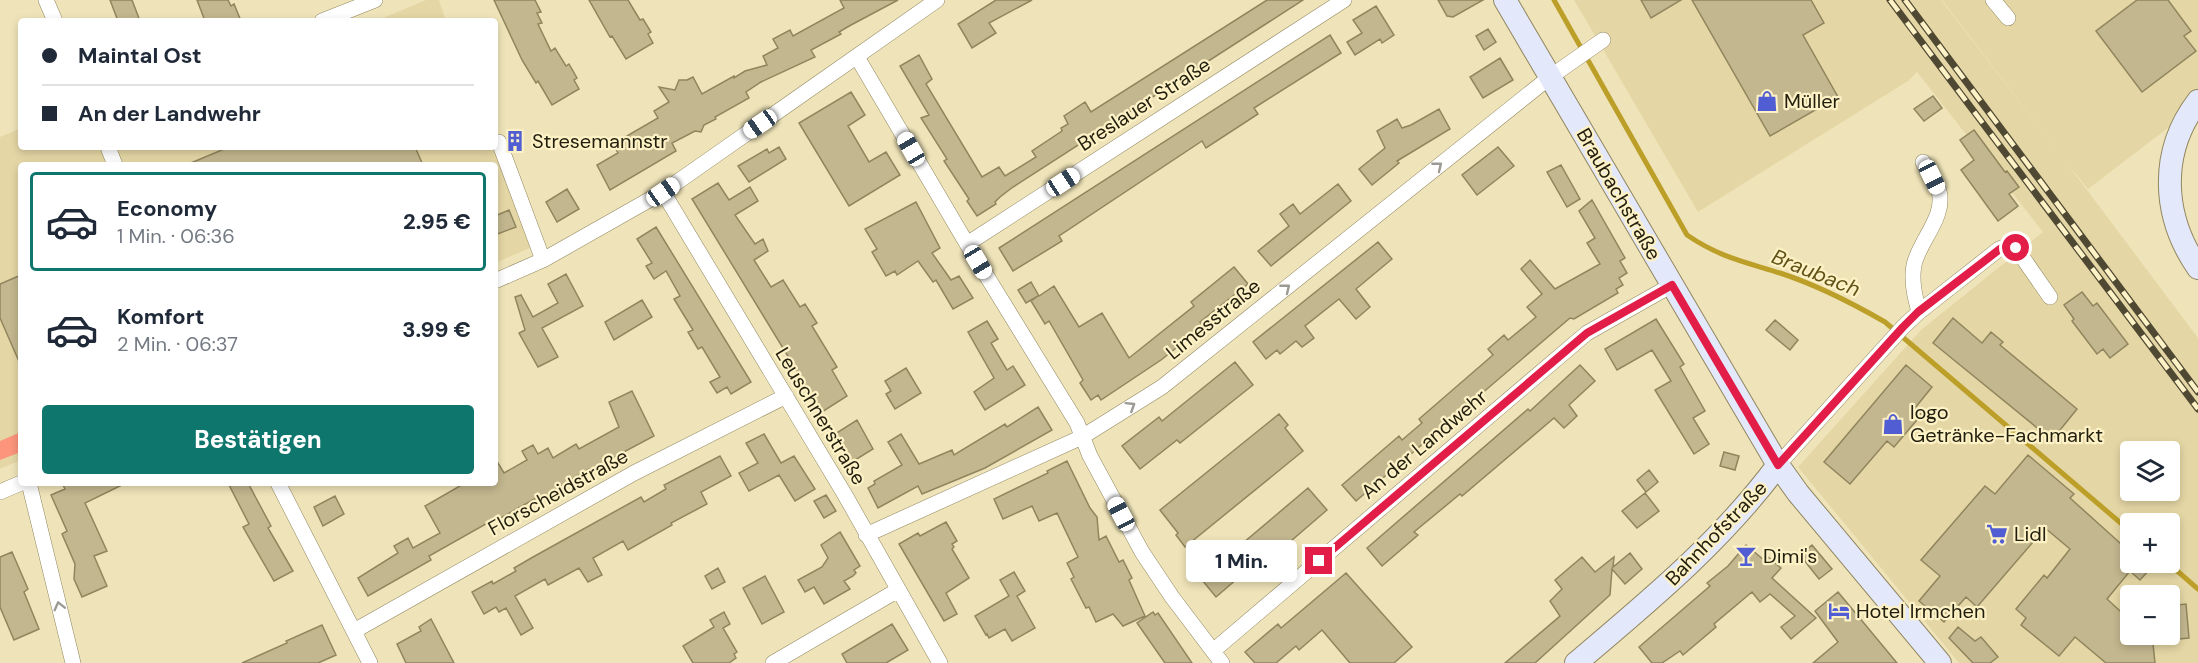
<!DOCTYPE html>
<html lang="de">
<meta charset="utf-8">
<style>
body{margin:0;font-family:"DM Sans",sans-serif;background:#f2f2f3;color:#1f2937;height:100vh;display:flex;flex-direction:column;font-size:22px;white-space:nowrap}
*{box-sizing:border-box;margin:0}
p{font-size:20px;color:#747a83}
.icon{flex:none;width:33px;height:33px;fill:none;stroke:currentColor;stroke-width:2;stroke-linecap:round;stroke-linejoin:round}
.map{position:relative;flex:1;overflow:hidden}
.details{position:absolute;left:18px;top:162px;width:480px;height:324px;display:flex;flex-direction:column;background:#fff;border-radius:6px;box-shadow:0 3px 9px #0003}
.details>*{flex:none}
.guide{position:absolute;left:18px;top:18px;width:480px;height:132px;border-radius:6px;box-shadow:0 3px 9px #0003;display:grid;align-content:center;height:132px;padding:0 24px;background:#fff}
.fabs{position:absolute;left:2120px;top:441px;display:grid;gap:12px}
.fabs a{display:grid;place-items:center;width:60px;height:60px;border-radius:6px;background:#fff;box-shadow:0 3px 9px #0003;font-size:30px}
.end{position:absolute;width:27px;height:27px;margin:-14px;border:8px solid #e11d48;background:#fff;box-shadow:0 0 0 3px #fff}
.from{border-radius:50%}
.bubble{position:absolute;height:42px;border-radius:6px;background:#fff;box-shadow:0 3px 9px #0003;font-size:20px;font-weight:800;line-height:42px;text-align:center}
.car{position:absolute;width:18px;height:36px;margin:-18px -9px;border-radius:8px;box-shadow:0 0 4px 2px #0007;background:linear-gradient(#fff 24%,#345 0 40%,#fff 0 76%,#345 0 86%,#fff 0)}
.guide b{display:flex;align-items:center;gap:21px;height:57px;font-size:22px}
.guide b+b{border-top:2px solid #e0e1e3}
.guide i{width:15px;height:15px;background:#1f2937}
ul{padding:10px 0 0;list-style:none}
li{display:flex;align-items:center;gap:18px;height:99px;margin:0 12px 9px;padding:0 12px;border:3px solid transparent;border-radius:6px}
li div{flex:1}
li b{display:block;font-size:22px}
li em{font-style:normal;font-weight:800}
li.on{border-color:#0f766e}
li>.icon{width:54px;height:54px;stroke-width:1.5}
.button{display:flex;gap:12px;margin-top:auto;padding:12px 24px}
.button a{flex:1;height:69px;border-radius:6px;background:#0f766e;color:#fff;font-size:24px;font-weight:800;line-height:69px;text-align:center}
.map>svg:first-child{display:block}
</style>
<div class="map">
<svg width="2198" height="663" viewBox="0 0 2198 663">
<rect width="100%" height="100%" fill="#efe4b9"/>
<!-- built -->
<path fill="#e5d7a5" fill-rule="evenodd" d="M426,0H439L446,21H376Z
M1574,0H1941L2063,158L1942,0H2198V105L2088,189L2066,162L2198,338V663H1959L1798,467L1921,330L2043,232L1917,72L1908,81L1698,212ZM2130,452H2169V490H2130ZM2130,524H2169V562H2130ZM2130,596H2169V634H2130Z
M21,128V147H494L530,248L495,263V165H21V460L0,469V137Z"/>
<!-- green -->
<path fill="#fc957c" d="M21,432V452L0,460V441Z"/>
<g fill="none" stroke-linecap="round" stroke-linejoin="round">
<!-- stream -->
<path stroke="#bc9f28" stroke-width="5" d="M1554,0L1687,235C1719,257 1745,262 1780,273C1817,285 1852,303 1885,322L2130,531
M2167,562L2198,589"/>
</g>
<!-- building -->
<path fill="#c2b78e" stroke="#90855d" stroke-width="1.5" d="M110,0H132L140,21H118Z
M197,0H228L231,6L234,4L241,21H205Z
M494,0H535L541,12L537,13L542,23L538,24L551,51L555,48L566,66L569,64L577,78L574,80L579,89L552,105L538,81L536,83L522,60Z
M589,0H628L640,20L643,19L651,32L648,34L653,43L626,59L612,36L610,37Z
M840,0H898L851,25L839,32L841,34L811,50L815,57L761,82L746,92L749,98L715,117L716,119L704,125L701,132L695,131L672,143L676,151L610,190L597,165L618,153L613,144L658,118L654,111L669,102L659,87L675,90L679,80H687L693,77L702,94L734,76V78L745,71L767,65L763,56L778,48L773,39L790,30L793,36L844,8Z
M996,0H1032L989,23L996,33L972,48L958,24Z
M1267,0H1303L1013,187L1000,197L995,202L996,204L977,216L967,201L969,199L944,161L947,159L921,118L929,115L900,66L919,55L932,79L926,84L982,177L999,167L1005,176L1036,157L1032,151L1062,131L1061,128L1068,124L1064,116L1085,102L1091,112Z
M1438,0H1483L1453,17L1447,16Z
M1641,0H1681L1651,18Z
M1692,0H1811L1824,23L1803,35L1838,97L1770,136Z
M2137,0H2168L2191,31L2184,36L2196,51L2142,92L2096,31Z
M1376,6L1394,35L1382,43L1380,39L1355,55L1347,42L1362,33L1353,20Z
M1488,29L1496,42L1484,50L1476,36Z
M1330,35L1341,53L1254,108L1258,114L1206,148L1202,141L1059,236L1062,241L1013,271L999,248Z
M1500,58L1513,80L1483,98L1470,77Z
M851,92L865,115L848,126L869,162L886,152L900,175L849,206L799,123Z
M1933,96L1942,108L1924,121L1914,109Z
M1439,109L1450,129L1397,161L1399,163L1372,185L1359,169L1385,148L1377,131L1397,119L1402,128L1411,125Z
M1974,130L2005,172L2007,171L2019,187L2009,194L2018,206L1998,221L1961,170L1974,160L1960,140Z
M229,147H415L423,165H186Z
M779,147L786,159L749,182L738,166L767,149L769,153Z
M1498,147L1514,166L1477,195L1462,175Z
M1561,165L1580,199L1567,207L1547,172Z
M718,183L729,200L750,187L758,201L735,215L755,244L763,239L768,251L754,260L771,287L783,280L800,307L805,304L817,323L812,326L837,367L832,370L847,396L822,412L692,199Z
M1338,184L1351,201L1271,266L1258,251L1289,226L1280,214L1293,204L1300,214Z
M567,189L579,209L557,222L546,202Z
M1592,200L1625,258L1620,261L1627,273L1619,278L1623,285L1616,289L1618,293L1574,319L1570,318L1356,501L1342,485L1399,436L1402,440L1422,423L1419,419L1493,355L1488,349L1504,335L1508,340L1536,317L1527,307L1542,294L1521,269L1530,260L1555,289L1600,264L1587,243L1595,238L1579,211Z
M916,202L940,248L932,253L951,280L959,276L973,298L953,309L936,280L933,282L918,261L897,275L895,271L886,276L872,252L877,249L865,229Z
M509,210L516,227L495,235V216Z
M656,227L751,382L731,394L727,387L717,393L710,382L720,377L702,347L698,349L688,332L693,330L674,299L680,296L666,271L654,279L646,266L652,263L637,239Z
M1378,242L1392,259L1356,289L1370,307L1356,319L1339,299L1305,326L1314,338L1302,347L1296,341L1280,354L1277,350L1266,359L1253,342Z
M1234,267L1248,284L1200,322L1204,326L1161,360L1101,400L1098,395L1091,400L1080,383L1083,380L1049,321L1045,324L1031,301L1038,296L1026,303L1018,290L1031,282L1039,296L1054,286L1079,327L1102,313L1129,358L1194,306L1191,302Z
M566,274L583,306L542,328L558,357L538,367L519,333L525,330L515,297L521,295L533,317L558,303L548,284Z
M21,275V366L0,318V284Z
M2082,292L2093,306L2097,303L2128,344L2110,358L2103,349L2097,354L2072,321L2074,319L2064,305Z
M642,300L652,317L614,340L605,322Z
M1953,318L1982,343L1991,332L2003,342L2000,345L2077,409L2052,440L1933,343Z
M1656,319L1684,364L1680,367L1705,411L1693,418L1709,444L1694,454L1655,390L1671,381L1652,350L1617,370L1605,349Z
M1775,320L1798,340L1790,350L1766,330Z
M987,321L998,339L991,343L1007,370L1013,366L1025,385L985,410L974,392L994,378L968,332Z
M1235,362L1253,385L1180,443L1177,440L1140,469L1122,446L1159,417L1162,421Z
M1580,365L1595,381L1569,405L1577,416L1564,428L1554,418L1462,496L1460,494L1414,532L1418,535L1382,566L1367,548L1528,409L1530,411Z
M1906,365L1932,387L1915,408L1922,414L1894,447L1887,441L1850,484L1824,462Z
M906,368L921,393L895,409L886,394L891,391L885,381Z
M632,391L654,436L590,470L589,469L537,501L536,498L492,523L491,521L429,556L431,560L368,596L358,578L398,553L394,546L408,538L413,548L440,533L425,506L465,483H495V458L504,473L527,460L522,451L533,445L538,454L548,448L553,458L576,444L579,449L619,427L609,402Z
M1038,407L1052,430L985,468L922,494L918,486L878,508L868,488L875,484L874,481L902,465L888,442L901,434L919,464L952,450L954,455L1005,424L1007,427Z
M1279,414L1288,425L1285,428L1303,451L1185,547L1176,535L1178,533L1160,510Z
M857,420L873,449L852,462L835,434Z
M764,434L781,463L794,456L815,489L795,501L779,475L749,491L739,473L758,463L746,443Z
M1724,452L1739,456L1735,470L1720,466Z
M2028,455L2074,494L2070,498L2130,552V562H2142L2150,569L2140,580L2130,571L2107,599L2130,620V634H2152L2155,663H2106L2075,637L2059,656L2021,625L2026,618L2016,609L2044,575L2047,578L2070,549L2045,528L1977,607L1966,597L1944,622L1919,601L1940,576L1921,560L1985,486L1995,494Z
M720,456L731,476L701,492L707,504L671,523L672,525L628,550L623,541L593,558L602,575L588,582L579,568L548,585L545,579L515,596L533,628L521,635L506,608L499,612L496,607L484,614L472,592L492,581L493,584L516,571L514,568L533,557L641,497L644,502L666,489L664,485Z
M1067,461L1090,508L1097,517L1099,540L1106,536L1119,562L1123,560L1132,578L1129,580L1145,616L1123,626L1113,614L1096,622L1089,607L1086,608L1071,579L1074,577L1067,563L1078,557L1057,513L1039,521L1032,506L1003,519L994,499L1048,473L1047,471Z
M1649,470L1658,482L1646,492L1637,480Z
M62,483H126L85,503L107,551L94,556L107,586L82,597L74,579L75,564L62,534L67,531L51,495L65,489Z
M228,483H248L271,526L268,528L293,571L274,581L243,527L249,524Z
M1308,488L1327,510L1256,571L1252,566L1216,597L1198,575L1233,544L1237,548Z
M1645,493L1659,511L1637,528L1622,511Z
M826,495L836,511L824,518L814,501Z
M335,496L344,514L323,526L314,507Z
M946,522L957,541L952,544L954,547L952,549L969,578L946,593L957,614L944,621L899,544L918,533L920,536Z
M840,532L860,566L854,570L856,573L853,576L844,581L850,589L824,604L814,587L805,592L798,580L822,567L828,558L821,545Z
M1746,545L1764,560L1767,556L1781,568L1772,578L1816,618L1791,639L1781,627L1795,616L1770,594L1760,602L1752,592L1714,624L1716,627L1683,655L1680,651L1662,663H1652L1639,647L1710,586L1707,583L1728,566Z
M1812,545L1832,569L1819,579L1800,555Z
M12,552L28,589L24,592L39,629L14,640L0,607V557Z
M1630,553L1642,569L1625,584L1612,569L1610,595L1535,663H1505L1560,616L1550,601L1562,589L1555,580L1582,557L1595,572L1614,557L1613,567Z
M718,568L725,582L712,589L705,576Z
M1014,572L1025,591L1017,596L1035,628L1012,641L1005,629L989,638L987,634L986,635L975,616L1009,596L1000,580Z
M1346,573L1412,647L1394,663H1350L1322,630L1299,650L1296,646L1276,663H1255L1245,652L1278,624L1281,628Z
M765,576L784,612L762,624L743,588Z
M1838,592L1863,622L1897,663H1813L1838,642L1815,611Z
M2186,604L2189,638L2169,640V606Z
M724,612L730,624L723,628L737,652L734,654L736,658L729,663H693L683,646L714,627L710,620Z
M1153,612L1155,615L1158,613L1192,663H1165L1137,623Z
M431,619L454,663H406L397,644L421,631L419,627Z
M892,624L908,650L886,663H847L842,654Z
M322,625L336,655L318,663H242L287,643L286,641Z
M1958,627L1975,641L1981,637L1998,657L1990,663H1973L1949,638Z"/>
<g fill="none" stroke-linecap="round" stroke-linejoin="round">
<defs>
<path id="street" d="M46,0L55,21
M1993,0L2008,18
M322,21L375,0
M857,57L967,244L1077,423L1090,456L1142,552L1172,597L1222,663
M499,142L543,260
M108,147L115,165
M663,192L845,495L940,663
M967,244L1344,0
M495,281L543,260L663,192L937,0
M1919,312C1915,297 1911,281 1914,265C1919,241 1946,217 1939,191C1936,181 1928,171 1923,162
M1778,465L1903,327L1919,312L1999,249L2007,246L2016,248L2050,297
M29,483L73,663
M278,483L370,663
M0,492L21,483
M866,535L1082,437L1162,387L1550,77L1603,40
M354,631L634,473L786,396
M1213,651L1587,333L1672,285
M773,663L898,590"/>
<path id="secondary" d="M1505,0L1778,465L1798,493L1940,663
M2198,101C2159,152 2162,216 2198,268
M1576,663C1648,602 1721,542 1778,465"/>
</defs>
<!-- street casing -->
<use href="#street" stroke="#91865f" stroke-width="16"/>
<!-- secondary casing -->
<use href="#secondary" stroke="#91865f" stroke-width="24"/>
<!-- street -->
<use href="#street" stroke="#fff" stroke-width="15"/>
<!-- secondary -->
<use href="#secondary" stroke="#e4e8fb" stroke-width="22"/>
<defs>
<path id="rail" d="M1890,0L2198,409
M1905,0L2198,392"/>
</defs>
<!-- rail casing -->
<use href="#rail" stroke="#4f4933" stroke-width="7"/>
<!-- rail -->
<use href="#rail" stroke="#fdf1c6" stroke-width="4.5" stroke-dasharray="14" stroke-linecap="butt"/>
</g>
<!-- one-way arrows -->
<defs><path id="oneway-chevron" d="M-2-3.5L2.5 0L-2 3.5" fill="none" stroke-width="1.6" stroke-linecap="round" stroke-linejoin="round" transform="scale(1.5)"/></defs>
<g stroke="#9c9a93">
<use href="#oneway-chevron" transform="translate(1438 166) rotate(-39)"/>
<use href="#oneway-chevron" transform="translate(1286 288) rotate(-39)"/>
<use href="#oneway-chevron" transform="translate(1131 406) rotate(-32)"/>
<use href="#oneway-chevron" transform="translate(59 606) rotate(-104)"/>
</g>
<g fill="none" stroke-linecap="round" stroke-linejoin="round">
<!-- route -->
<path stroke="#e11d48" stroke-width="8" d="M1319,561L1587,333L1672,285L1778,465L1903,327L1918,312L2000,249L2007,246L2016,248"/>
</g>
<!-- icons -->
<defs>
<symbol id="shop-bare" viewBox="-9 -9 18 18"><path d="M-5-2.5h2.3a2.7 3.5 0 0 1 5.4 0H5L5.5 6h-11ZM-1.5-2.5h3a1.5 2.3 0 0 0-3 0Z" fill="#515dd3" stroke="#fdf1c6" stroke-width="2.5" paint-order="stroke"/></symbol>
<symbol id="building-bare" viewBox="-9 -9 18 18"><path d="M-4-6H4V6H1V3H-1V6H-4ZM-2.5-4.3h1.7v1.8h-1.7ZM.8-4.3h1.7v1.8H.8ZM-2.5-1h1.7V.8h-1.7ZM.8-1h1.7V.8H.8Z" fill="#515dd3" stroke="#fdf1c6" stroke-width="2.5" paint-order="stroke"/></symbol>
<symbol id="supermarket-bare" viewBox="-9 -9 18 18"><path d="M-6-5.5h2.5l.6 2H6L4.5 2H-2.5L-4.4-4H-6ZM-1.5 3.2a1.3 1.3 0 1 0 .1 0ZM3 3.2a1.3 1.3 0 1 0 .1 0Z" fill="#515dd3" stroke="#fdf1c6" stroke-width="2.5" paint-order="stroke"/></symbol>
<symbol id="bar-bare" viewBox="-9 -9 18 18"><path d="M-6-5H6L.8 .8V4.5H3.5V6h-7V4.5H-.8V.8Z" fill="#515dd3" stroke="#fdf1c6" stroke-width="2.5" paint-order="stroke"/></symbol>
<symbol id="hotel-bare" viewBox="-9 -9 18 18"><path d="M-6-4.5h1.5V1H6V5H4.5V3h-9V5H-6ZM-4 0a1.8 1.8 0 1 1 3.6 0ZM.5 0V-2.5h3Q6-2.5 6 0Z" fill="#515dd3" stroke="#fdf1c6" stroke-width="2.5" paint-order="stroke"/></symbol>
</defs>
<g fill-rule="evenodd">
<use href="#shop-bare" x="1752" y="86" width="30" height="30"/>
<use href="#building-bare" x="500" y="126" width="30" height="30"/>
<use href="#shop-bare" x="1878" y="409" width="30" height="30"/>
<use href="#supermarket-bare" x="1982" y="519" width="30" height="30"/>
<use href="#bar-bare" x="1731" y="541" width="30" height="30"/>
<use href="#hotel-bare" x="1824" y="596" width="30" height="30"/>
</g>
<g text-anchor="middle" stroke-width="4.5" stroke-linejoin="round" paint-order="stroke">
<!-- poi labels -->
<g font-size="20" fill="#221e0e" stroke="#fdf1c6" text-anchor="start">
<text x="1784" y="108">Müller</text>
<text x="532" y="148">Stresemannstr</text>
<text x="1910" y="419">logo<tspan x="1910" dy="23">Getränke-Fachmarkt</tspan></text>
<text x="2014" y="541">Lidl</text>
<text x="1763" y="563">Dimi's</text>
<text x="1856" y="618">Hotel Irmchen</text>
</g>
<!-- street labels -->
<g font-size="20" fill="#221e0e" stroke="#fdf1c6">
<text transform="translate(1144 104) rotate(-33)" y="7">Breslauer Straße</text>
<text transform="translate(1619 194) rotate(60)" y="7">Braubachstraße</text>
<text transform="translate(1213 319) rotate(-39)" y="7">Limesstraße</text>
<text transform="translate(821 416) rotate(59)" y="7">Leuschnerstraße</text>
<text transform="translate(1424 444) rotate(-40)" y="7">An der Landwehr</text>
<text transform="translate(558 492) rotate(-29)" y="7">Florscheidstraße</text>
<text transform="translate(1716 533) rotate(-46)" y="7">Bahnhofstraße</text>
</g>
<!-- water labels -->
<g font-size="21" font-style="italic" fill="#615216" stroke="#fdf1c6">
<text transform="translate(1816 273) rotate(22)" y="7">Braubach</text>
</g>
</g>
</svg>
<div class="fabs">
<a><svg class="icon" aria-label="layers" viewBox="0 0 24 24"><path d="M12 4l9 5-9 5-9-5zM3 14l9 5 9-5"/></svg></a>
<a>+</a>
<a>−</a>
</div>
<i class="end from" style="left:2016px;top:248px"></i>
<i class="end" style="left:1319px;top:561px"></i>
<div class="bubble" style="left:1186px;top:540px;width:111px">1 Min.</div>
<i class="car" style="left:760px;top:124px;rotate:235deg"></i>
<i class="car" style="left:911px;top:149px;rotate:330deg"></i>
<i class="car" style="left:1932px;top:177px;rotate:154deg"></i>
<i class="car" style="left:1063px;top:182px;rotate:57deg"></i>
<i class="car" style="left:663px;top:192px;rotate:55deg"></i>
<i class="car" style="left:978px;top:262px;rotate:149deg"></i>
<i class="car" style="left:1121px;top:514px;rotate:332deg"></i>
<div class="guide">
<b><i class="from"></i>Maintal Ost</b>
<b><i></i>An der Landwehr</b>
</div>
<section class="details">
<ul>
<li class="on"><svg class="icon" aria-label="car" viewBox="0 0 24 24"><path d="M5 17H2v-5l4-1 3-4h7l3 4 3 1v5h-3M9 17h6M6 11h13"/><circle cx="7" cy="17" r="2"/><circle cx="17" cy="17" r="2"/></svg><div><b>Economy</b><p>1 Min. · 06:36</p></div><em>2.95 €</em></li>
<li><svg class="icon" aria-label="car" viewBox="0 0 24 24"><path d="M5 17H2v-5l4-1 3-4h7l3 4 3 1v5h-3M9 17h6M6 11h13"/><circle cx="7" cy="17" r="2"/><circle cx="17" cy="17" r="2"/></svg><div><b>Komfort</b><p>2 Min. · 06:37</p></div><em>3.99 €</em></li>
</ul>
<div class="button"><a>Bestätigen</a></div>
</section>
</div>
